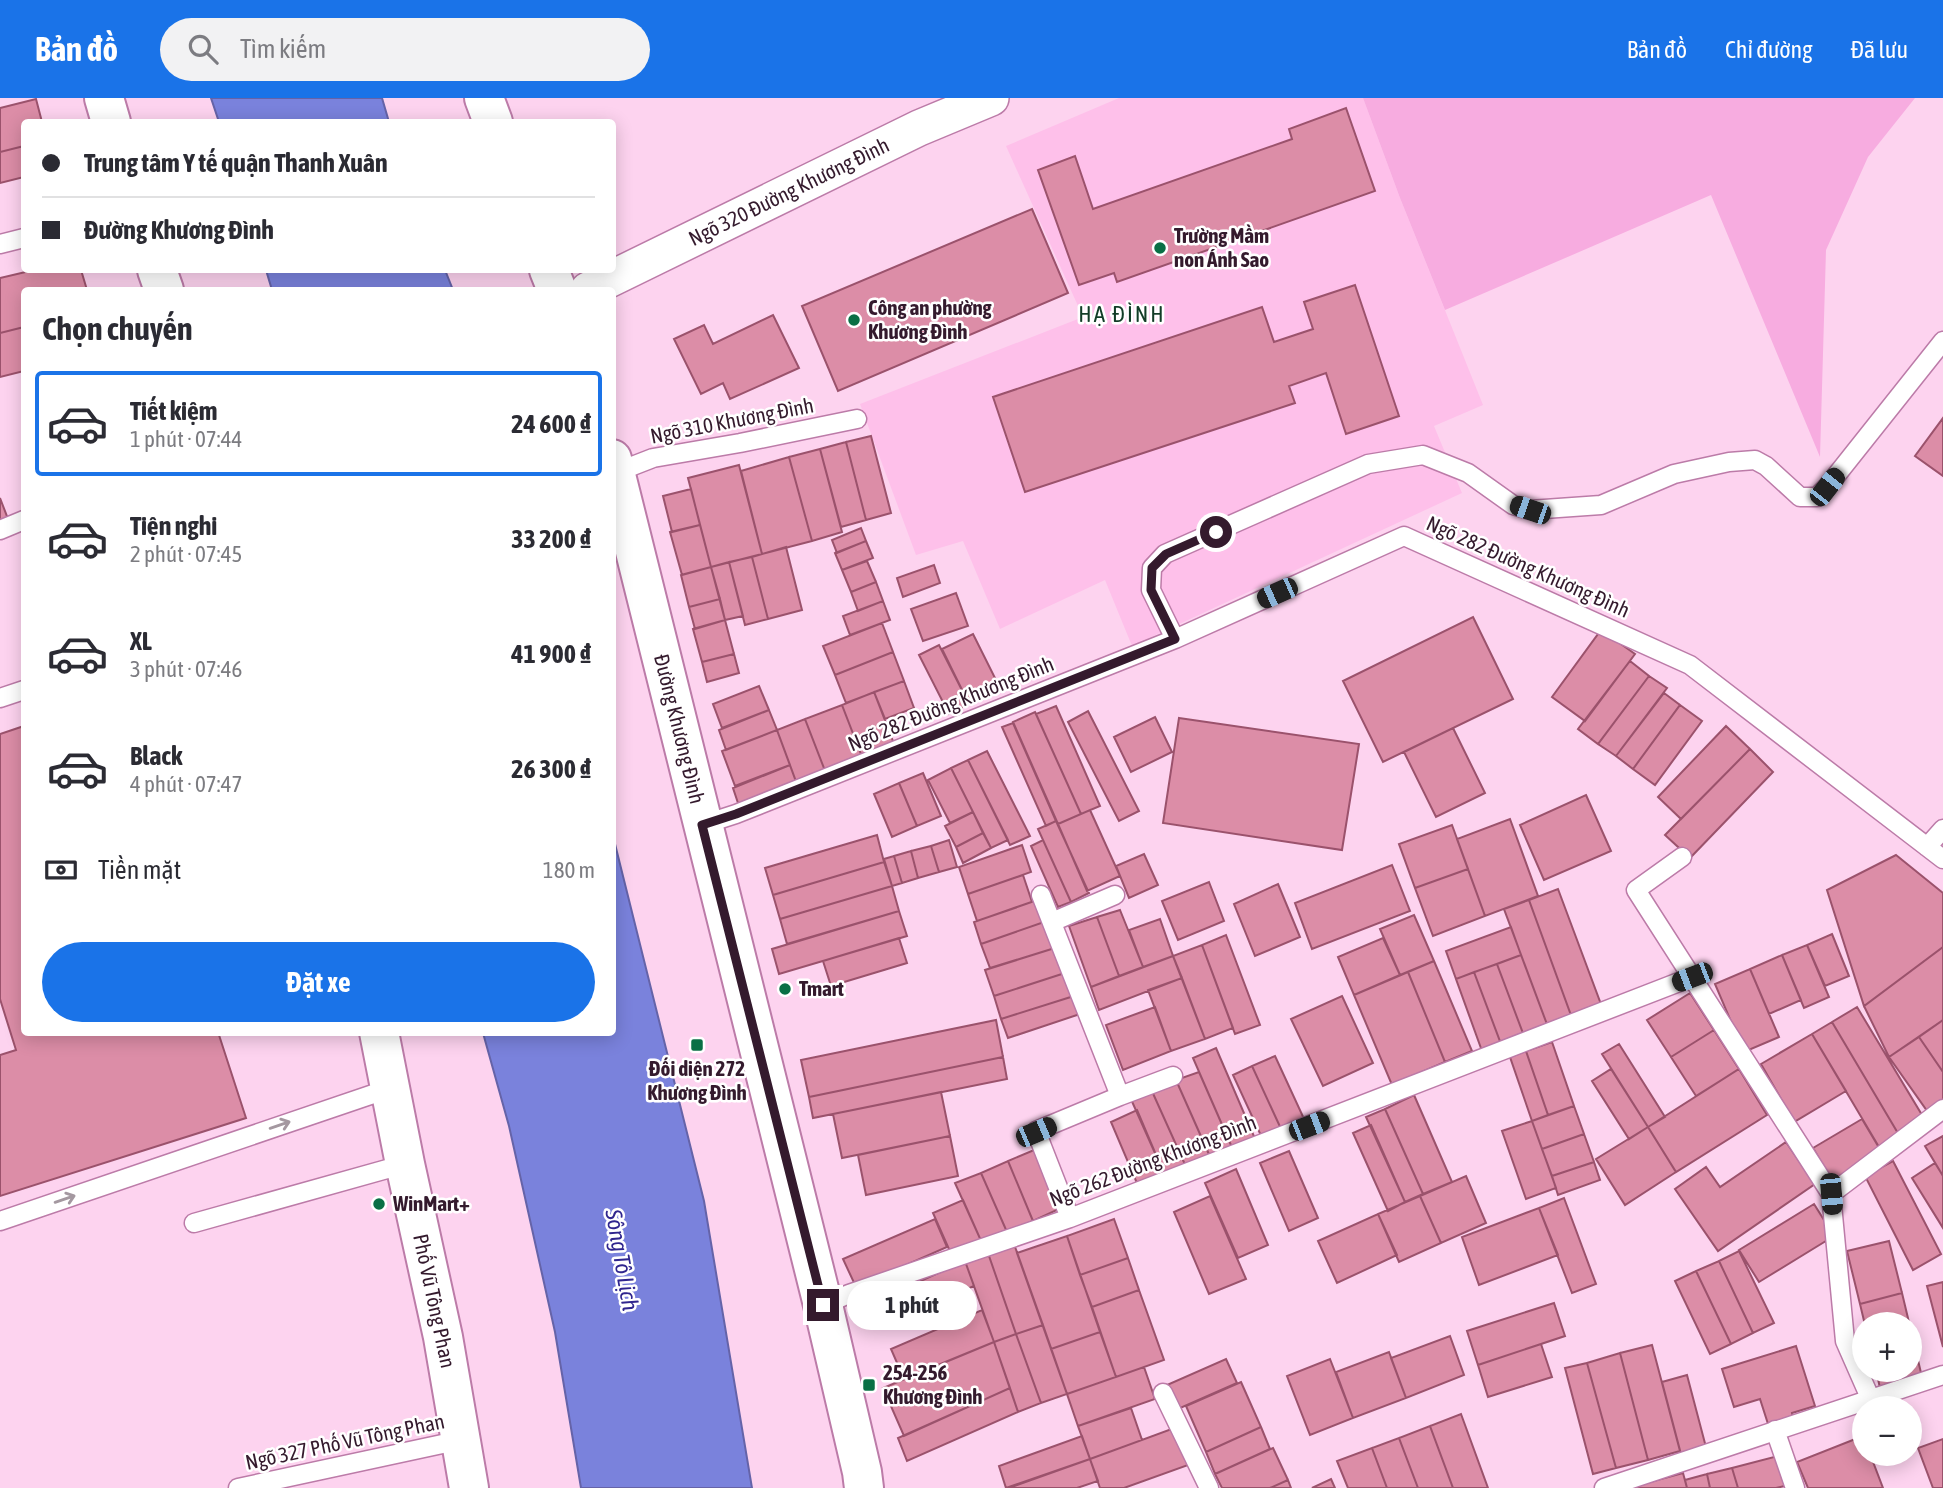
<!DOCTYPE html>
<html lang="vi">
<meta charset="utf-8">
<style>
body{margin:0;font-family:"Asap Condensed",sans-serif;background:#f2f2f3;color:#2b2b33;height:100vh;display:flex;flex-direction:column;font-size:26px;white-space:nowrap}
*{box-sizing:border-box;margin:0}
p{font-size:23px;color:#7c7c81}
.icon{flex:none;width:38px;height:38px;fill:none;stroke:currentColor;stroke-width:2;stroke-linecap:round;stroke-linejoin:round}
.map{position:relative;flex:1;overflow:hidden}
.drawer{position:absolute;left:21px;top:189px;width:595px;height:749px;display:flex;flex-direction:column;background:#fff;border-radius:7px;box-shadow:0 4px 18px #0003}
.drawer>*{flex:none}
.banner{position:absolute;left:21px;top:21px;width:595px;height:154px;border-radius:7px;box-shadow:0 4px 18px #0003;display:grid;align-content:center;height:154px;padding:0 21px;background:#fff}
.fabs{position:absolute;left:1852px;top:1214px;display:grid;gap:14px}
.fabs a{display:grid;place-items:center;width:70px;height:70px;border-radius:50%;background:#fff;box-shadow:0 4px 18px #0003;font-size:35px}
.end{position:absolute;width:32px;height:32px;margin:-16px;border:9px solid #341a2d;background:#fff;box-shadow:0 0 0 4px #fff}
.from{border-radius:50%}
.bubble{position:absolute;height:49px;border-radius:24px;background:#fff;box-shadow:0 4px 18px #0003;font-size:23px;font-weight:700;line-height:49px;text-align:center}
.car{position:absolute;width:21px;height:42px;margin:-21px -10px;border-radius:9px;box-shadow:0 0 5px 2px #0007;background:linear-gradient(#222 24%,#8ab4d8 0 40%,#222 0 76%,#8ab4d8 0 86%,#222 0)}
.banner b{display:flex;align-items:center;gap:24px;height:66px;font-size:26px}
.banner b+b{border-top:2px solid #e1e1e2}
.banner i{width:18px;height:18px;background:#2b2b33}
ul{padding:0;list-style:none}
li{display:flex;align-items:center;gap:21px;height:105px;margin:0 14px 10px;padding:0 7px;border:4px solid transparent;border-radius:7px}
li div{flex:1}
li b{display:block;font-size:26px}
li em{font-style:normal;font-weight:700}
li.selected{border-color:#1a73e8}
li>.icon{width:63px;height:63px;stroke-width:1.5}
h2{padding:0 21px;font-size:32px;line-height:84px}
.pay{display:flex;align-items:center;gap:18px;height:77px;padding:0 21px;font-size:26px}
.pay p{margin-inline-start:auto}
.cta{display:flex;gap:14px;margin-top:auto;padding:14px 21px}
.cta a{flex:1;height:80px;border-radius:42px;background:#1a73e8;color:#fff;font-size:28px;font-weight:700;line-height:80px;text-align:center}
header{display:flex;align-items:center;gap:42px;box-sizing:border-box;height:98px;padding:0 35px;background:#1a73e8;color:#fff}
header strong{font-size:33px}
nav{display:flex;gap:38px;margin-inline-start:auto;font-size:24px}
.search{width:490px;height:63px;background:#f2f2f3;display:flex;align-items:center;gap:18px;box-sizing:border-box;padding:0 24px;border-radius:38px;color:#7c7c81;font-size:26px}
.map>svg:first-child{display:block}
</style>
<header>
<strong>Bản đồ</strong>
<div class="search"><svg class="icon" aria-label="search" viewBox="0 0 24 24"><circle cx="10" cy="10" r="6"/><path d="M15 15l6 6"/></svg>Tìm kiếm</div>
<nav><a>Bản đồ</a><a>Chỉ đường</a><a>Đã lưu</a></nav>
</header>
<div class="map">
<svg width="1943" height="1390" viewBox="0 0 1943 1390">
<rect width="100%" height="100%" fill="#fdd3ef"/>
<!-- built -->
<path fill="#fec0ea" d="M1119,0H1363L1400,100L1483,307L1434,328L1462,395L1132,548L1105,482L1000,531L963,443L916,457L860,306L1083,219L1006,48Z"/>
<!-- green -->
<path fill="#f7ace0" d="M1363,0H1915L1868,59L1826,152L1820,359L1711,97L1445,212L1400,100Z"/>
<!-- water -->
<path fill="#7a82dc" stroke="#6563a8" stroke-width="2" d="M211,0H382L389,24H219Z
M266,172H445L453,192H272Z
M613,738L704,1103L752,1390H581L555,1234L509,1028L483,935L612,934Z"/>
<!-- building -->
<path fill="#dc8da7" stroke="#9b526c" stroke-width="2" d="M36,1L42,24H24V48L0,54V10Z
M1346,10L1375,93L1117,184L1114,175L1079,187L1038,72L1075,58L1093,111L1292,41L1289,31Z
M24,48V79L0,85V54Z
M1032,111L1068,195L838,293L802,208Z
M34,172H81L87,192H24V229L0,235V180Z
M1355,187L1399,318L1346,336L1326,275L1289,288L1295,305L1025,394L993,299L1262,209L1274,244L1313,231L1304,204Z
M773,217L799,270L730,301L723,285L701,296L674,241L704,227L713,246Z
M24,229V273L0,279V235Z
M1943,320V378L1915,358Z
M871,338L891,415L866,422L846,344Z
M846,344L866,422L841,429L820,351Z
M820,351L842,434L812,443L789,359Z
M789,359L812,443L762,456L741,373Z
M739,367L762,456L711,469L688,380Z
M691,391L700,427L672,434L663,398Z
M0,400L8,421L0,424Z
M700,427L711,469L682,477L670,434Z
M861,430L866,443L837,455L832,442Z
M866,443L873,460L842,472L835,455Z
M786,449L802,512L768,521L752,459Z
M752,459L768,521L745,527L729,464Z
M867,463L876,484L851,494L842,472Z
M729,464L743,518L725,522L711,469Z
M934,467L940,485L903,499L897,480Z
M711,469L720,501L689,509L681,477Z
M876,484L883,503L858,513L851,494Z
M956,495L968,528L923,543L911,511Z
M720,501L725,522L695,531L689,509Z
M883,503L890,522L850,537L843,518Z
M1473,519L1513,601L1383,664L1343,583Z
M725,522L734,556L702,564L693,531Z
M882,525L893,554L835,577L823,548Z
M1601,532L1635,556L1585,623L1552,599Z
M973,536L1000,590L969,606L942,551Z
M939,547L969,606L949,616L919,557Z
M893,554L904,583L846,605L835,577Z
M734,556L739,575L707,584L702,564Z
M1630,563L1649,578L1598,646L1578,631Z
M1649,578L1667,590L1616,658L1598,646Z
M904,583L914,610L885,621L874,594Z
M759,588L769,612L722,630L713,606Z
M874,594L896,651L864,664L842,607Z
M1664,595L1680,607L1633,671L1616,658Z
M842,607L864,664L827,678L805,621Z
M1680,607L1702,623L1655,687L1633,671Z
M1056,608L1100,708L1081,716L1036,616Z
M769,612L777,632L726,652L719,632Z
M1088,613L1139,713L1119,723L1068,624Z
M1035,614L1081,716L1058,726L1013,624Z
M1155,619L1172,654L1131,674L1114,639Z
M1179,620L1359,646L1342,752L1163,725Z
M805,621L827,678L798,689L777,632Z
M1013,625L1056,723L1046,728L1002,629Z
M24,628V934H218L246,1020L0,1098V957L16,952L0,901V636Z
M1726,628L1750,651L1681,721L1658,699Z
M1453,630L1485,695L1436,719L1404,654Z
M777,632L790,667L735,688L722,653Z
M1750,651L1773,674L1690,760L1665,737Z
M987,653L1030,738L1010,747L968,662Z
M968,662L1008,742L991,750L951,670Z
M790,667L798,689L740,711L733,690Z
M951,670L973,714L950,725L928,682Z
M923,675L941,718L917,728L899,685Z
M899,685L917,728L892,739L874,696Z
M1586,697L1611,753L1544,782L1520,727Z
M1090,712L1120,778L1087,793L1058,726Z
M973,714L983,735L956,749L945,728Z
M1510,721L1538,798L1485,818L1457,741Z
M1056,723L1089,795L1071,804L1038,731Z
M1452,727L1468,771L1415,790L1399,746Z
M983,735L991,750L963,765L956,749Z
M877,737L884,764L773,797L765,770Z
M949,742L957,769L939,774L931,748Z
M1043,742L1071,804L1058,809L1031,748Z
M1022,747L1031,774L968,796L959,769Z
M931,748L939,774L918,780L911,753Z
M911,753L918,780L902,785L894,758Z
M1144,756L1158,787L1129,800L1116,768Z
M1896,757L1943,795V849L1864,908L1827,792Z
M894,758L902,785L892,788L884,761Z
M884,764L892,788L780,821L773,797Z
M1392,767L1410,813L1312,851L1295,805Z
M1468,771L1485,818L1433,838L1415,790Z
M1023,777L1032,804L977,823L968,796Z
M1209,784L1224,823L1178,842L1162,803Z
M1278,786L1300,839L1255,858L1234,806Z
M892,788L899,813L787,846L780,821Z
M1558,791L1602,909L1572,920L1529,802Z
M1040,801L1047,823L981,846L974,824Z
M1529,802L1572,920L1548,929L1504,811Z
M1120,812L1143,869L1119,878L1097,819Z
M899,813L907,838L779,876L772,851Z
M1414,817L1434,863L1400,877L1380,831Z
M1097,819L1119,878L1091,889L1069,828Z
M1160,821L1173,858L1143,869L1129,832Z
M1047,823L1058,849L990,870L981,846Z
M1511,829L1521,857L1456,881L1446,853Z
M1832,836L1849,878L1825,888L1807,847Z
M1226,837L1260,927L1235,936L1202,847Z
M899,840L907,865L831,888L823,863Z
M1383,840L1400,877L1354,897L1338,859Z
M1202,847L1233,930L1205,941L1173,858Z
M1807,847L1829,899L1804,910L1782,857Z
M1058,849L1068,874L994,898L985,872Z
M1943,849V922L1889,959L1864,908Z
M1521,857L1548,929L1524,938L1497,866Z
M1782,857L1801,902L1769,916L1750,871Z
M1173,858L1182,880L1099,912L1091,889Z
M1434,863L1472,953L1445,964L1408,874Z
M1497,866L1524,938L1501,946L1474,874Z
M1750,871L1779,939L1744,954L1715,886Z
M1068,874L1077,897L1001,921L994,898Z
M1408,874L1445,964L1392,987L1354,897Z
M1474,874L1501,946L1482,953L1456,881Z
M1182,880L1205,941L1171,953L1148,892Z
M1690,895L1714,932L1671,959L1647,922Z
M1077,897L1083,915L1008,940L1001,921Z
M1342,898L1373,965L1323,988L1291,921Z
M1155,909L1171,953L1123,972L1106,927Z
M1857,909L1925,1022L1899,1037L1832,924Z
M996,922L1003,959L809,999L801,962Z
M1943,922V974L1919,939Z
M1832,924L1899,1037L1879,1049L1812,936Z
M1714,932L1739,971L1696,998L1671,959Z
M1812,936L1846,993L1794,1024L1761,966Z
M1919,939L1943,974V1008L1930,1017L1889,959Z
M1552,944L1574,1008L1548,1017L1526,953Z
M1619,946L1665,1019L1648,1029L1602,956Z
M1216,950L1256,1043L1234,1054L1193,960Z
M1526,953L1548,1017L1532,1023L1510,959Z
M1275,958L1305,1023L1282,1033L1252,968Z
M1003,959L1007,981L813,1020L809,999Z
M1252,968L1282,1033L1263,1042L1233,977Z
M1611,971L1648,1029L1629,1041L1592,983Z
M1739,971L1767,1017L1676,1074L1648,1029Z
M1199,974L1234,1054L1212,1063L1176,982Z
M1176,982L1211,1061L1187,1071L1151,991Z
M1151,991L1187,1071L1166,1080L1130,999Z
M941,994L950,1038L842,1060L833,1016Z
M1414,997L1452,1084L1423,1096L1385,1011Z
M1574,1008L1584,1036L1542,1051L1532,1023Z
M1385,1011L1423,1096L1405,1104L1366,1019Z
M1137,1012L1165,1078L1139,1090L1111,1024Z
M1862,1021L1881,1053L1832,1083L1813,1050Z
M1532,1023L1556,1090L1526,1101L1502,1033Z
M1371,1027L1405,1104L1388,1113L1353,1035Z
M1648,1029L1676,1074L1625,1107L1596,1061Z
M1584,1036L1594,1064L1552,1078L1542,1051Z
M950,1038L958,1078L866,1097L858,1057Z
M1943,1038V1078L1925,1048Z
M1786,1044L1815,1086L1718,1153L1675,1091L1706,1069L1720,1089Z
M1034,1052L1059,1111L1033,1123L1008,1063Z
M1289,1053L1318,1120L1289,1133L1260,1065Z
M1008,1063L1033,1123L1007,1134L981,1075Z
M1893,1063L1941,1156L1913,1172L1865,1078Z
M1594,1064L1600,1082L1558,1097L1552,1078Z
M1935,1065L1943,1078V1130L1912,1080Z
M1236,1071L1268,1147L1238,1160L1205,1085Z
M981,1075L1007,1134L982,1145L955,1085Z
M1466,1078L1486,1125L1441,1145L1420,1098Z
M1210,1098L1246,1181L1209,1196L1174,1114Z
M1420,1098L1441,1145L1399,1164L1378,1116Z
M1564,1100L1596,1186L1572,1195L1539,1110Z
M963,1102L982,1145L952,1158L933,1115Z
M1814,1106L1834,1138L1759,1184L1739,1152Z
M1539,1110L1558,1157L1479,1187L1462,1139Z
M1378,1116L1397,1157L1337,1185L1318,1143Z
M935,1121L947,1149L856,1189L843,1161Z
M1114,1121L1128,1160L1080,1177L1067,1138Z
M1067,1138L1100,1234L1051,1251L1017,1155Z
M1889,1143L1902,1195L1860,1206L1847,1153Z
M1014,1146L1043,1227L1016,1236L988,1155Z
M1739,1153L1774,1225L1753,1235L1719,1163Z
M988,1155L1016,1236L994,1244L965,1163Z
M1128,1160L1139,1192L1092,1209L1080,1177Z
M965,1163L974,1188L904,1219L894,1195Z
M1719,1163L1753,1235L1731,1246L1696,1173Z
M1696,1173L1731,1246L1710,1256L1675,1183Z
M1943,1184V1249L1927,1188Z
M1139,1192L1164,1262L1116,1279L1092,1209Z
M1902,1195L1922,1279L1880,1290L1876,1272H1909V1227H1865L1860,1206Z
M1554,1205L1565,1238L1478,1267L1467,1233Z
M982,1212L994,1244L904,1281L891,1251Z
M1043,1227L1067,1296L1041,1305L1016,1236Z
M1100,1234L1116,1279L1067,1296L1051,1251Z
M1016,1236L1041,1305L1018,1314L994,1244Z
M1450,1238L1464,1277L1406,1300L1391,1260Z
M994,1244L1010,1290L904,1338L883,1290Z
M1541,1246L1552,1279L1488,1299L1478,1267Z
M1652,1247L1680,1353L1648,1362L1620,1255Z
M1796,1248L1815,1308L1792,1315L1793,1322L1769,1329L1760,1301L1734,1309L1722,1271Z
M1389,1254L1406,1300L1353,1320L1336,1274Z
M1620,1255L1648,1362L1616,1370L1587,1265Z
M1226,1261L1237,1285L1178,1311L1167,1287Z
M1330,1261L1353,1320L1310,1337L1287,1278Z
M1587,1265L1616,1370L1593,1376L1565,1270Z
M1144,1269L1155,1301L1078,1328L1067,1296Z
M1687,1277L1707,1353L1682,1360L1662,1284Z
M1241,1284L1261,1329L1206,1354L1186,1308Z
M1010,1290L1018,1314L907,1363L898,1340Z
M1131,1310L1142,1342L1090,1361L1078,1328Z
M1461,1316L1488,1390H1453L1430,1328Z
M1430,1328L1453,1390H1418L1399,1340Z
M1177,1329L1191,1366L1124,1390H1100L1090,1361Z
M1261,1329L1270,1351L1215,1376L1206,1354Z
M1082,1338L1090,1361L1006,1390L999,1368Z
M1863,1338L1864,1356H1870L1883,1390H1808L1797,1364Z
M1399,1340L1418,1390H1387L1372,1350Z
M1943,1341V1390H1933L1918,1350Z
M1273,1350L1288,1382L1270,1390H1222L1215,1376Z
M1372,1350L1387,1390H1348L1337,1363Z
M1782,1357L1789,1387L1776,1390H1738L1732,1370Z
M1090,1361L1098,1383L1077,1390H1009Z
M1732,1370L1738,1390H1710L1707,1376Z
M1683,1375L1687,1390H1628Z
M1707,1376L1710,1390H1687L1685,1382Z
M1331,1381L1335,1390H1312Z
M1288,1382L1291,1390H1270Z"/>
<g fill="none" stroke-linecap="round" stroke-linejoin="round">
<defs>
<path id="service" d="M0,146L24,140
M617,374L653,360L740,345L857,321
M0,432L24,422
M1175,541L1151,492L1152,470L1165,456L1368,366L1423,357L1468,375L1513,407L1530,412L1601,407L1674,376L1729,364L1755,362L1766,368L1800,399H1817L1827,389L1943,243
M0,600L24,592
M702,727L736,716L1175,541L1404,438L1690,567L1943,761
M1927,749L1943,731
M1682,759L1636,792L1831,1096L1845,1243L1871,1302
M1041,797L1120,998L1036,1033L1070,1120
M1052,824L1115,797
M1120,998L1173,978
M1831,1096L1943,1011
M0,1123L391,990
M194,1125L405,1066
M823,1207L849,1196L1070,1120L1692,879
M1163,1295L1209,1390
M1775,1332L1795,1390
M238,1390L461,1342
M1604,1390L1943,1277"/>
<path id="minor" d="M588,192L919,30L991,0"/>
<path id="secondary" d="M104,0L111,24
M484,0L493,24
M157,172L164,192
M549,172L557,192
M612,361L823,1207L862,1374L864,1390
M379,934L405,1066L443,1239L469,1390"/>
</defs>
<!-- service casing -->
<use href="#service" stroke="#bc7ba8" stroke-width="21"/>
<!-- minor casing -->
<use href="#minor" stroke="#bc7ba8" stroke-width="38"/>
<!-- secondary casing -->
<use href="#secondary" stroke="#bc7ba8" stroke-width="42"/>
<!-- service -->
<use href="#service" stroke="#fff" stroke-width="18"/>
<!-- minor -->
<use href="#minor" stroke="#fff" stroke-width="35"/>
<!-- secondary -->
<use href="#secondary" stroke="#fff" stroke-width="38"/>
</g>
<!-- one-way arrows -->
<defs><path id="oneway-shaft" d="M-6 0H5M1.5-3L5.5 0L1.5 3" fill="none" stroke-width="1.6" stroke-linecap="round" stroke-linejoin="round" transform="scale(1.75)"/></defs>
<g stroke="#a498a0">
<use href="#oneway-shaft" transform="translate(280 1027) rotate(-19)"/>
<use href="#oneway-shaft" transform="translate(65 1101) rotate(-19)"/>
</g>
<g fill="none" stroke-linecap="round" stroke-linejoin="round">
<!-- route -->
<path stroke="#341a2d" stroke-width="9" d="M823,1207L702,727L736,716L1175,541L1151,492L1152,470L1166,456L1216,434"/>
</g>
<!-- markers -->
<g fill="#096f45" stroke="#fff" stroke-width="2.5">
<circle cx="1160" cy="150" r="7"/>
<circle cx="854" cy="222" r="7"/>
<circle cx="785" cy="891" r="7"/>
<rect x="690" y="940" width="14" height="14" rx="3.5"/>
<circle cx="379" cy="1106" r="7"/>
<rect x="862" y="1280" width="14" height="14" rx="3.5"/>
</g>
<g text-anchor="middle" stroke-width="5" stroke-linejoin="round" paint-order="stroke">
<!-- street labels -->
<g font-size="21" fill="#341a2d" stroke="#fff">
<text transform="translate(789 94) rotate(-26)" y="7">Ngõ 320 Đường Khương Đình</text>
<text transform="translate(732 323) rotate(-11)" y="7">Ngõ 310 Khương Đình</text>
<text transform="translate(1528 469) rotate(24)" y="7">Ngõ 282 Đường Khương Đình</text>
<text transform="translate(951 606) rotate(-22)" y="7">Ngõ 282 Đường Khương Đình</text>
<text transform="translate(679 631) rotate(76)" y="7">Đường Khương Đình</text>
<text transform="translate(1153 1063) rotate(-21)" y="7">Ngõ 262 Đường Khương Đình</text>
<text transform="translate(434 1203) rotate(78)" y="7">Phố Vũ Tông Phan</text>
<text transform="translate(345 1344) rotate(-12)" y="7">Ngõ 327 Phố Vũ Tông Phan</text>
</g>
<!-- poi labels -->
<g font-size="21" font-weight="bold" fill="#341a2d" stroke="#fff" text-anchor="start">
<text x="1174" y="145">Trường Mầm<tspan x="1174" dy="24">non Ánh Sao</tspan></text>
<text x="868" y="217">Công an phường<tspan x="868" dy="24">Khương Đình</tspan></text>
<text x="799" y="898">Tmart</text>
<text x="697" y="978" text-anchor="middle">Đối diện 272<tspan x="697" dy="24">Khương Đình</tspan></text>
<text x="393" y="1113">WinMart+</text>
<text x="883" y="1282">254-256<tspan x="883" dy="24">Khương Đình</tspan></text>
</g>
<!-- neighbourhood labels -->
<g font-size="23" letter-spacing="2" fill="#123c27" stroke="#fff">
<text x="1122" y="224">HẠ ĐÌNH</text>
</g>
<!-- water labels -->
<g font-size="23" font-style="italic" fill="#2f258e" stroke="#fff">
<text transform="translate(622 1162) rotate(80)" y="8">Sông Tô Lịch</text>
</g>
</g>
</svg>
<div class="fabs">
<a>+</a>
<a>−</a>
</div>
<i class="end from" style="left:1216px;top:434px"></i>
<i class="end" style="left:823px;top:1207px"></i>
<div class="bubble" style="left:847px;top:1183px;width:130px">1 phút</div>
<i class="car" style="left:1827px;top:389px;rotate:38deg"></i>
<i class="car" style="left:1530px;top:412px;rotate:289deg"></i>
<i class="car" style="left:1277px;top:495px;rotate:246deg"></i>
<i class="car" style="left:1692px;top:879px;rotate:249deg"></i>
<i class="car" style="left:1309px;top:1028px;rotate:69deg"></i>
<i class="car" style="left:1036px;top:1034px;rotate:67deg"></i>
<i class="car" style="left:1831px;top:1096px;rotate:175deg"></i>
<div class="banner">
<b><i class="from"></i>Trung tâm Y tế quận Thanh Xuân</b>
<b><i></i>Đường Khương Đình</b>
</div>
<section class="drawer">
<h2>Chọn chuyến</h2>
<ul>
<li class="selected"><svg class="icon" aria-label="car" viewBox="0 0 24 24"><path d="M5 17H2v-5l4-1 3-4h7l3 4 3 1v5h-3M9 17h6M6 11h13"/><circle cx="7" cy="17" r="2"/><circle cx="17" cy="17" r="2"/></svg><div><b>Tiết kiệm</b><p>1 phút · 07:44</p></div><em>24 600 ₫</em></li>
<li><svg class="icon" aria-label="car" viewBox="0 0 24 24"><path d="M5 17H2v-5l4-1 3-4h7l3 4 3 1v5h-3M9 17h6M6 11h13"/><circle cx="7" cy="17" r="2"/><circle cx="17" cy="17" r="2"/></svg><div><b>Tiện nghi</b><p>2 phút · 07:45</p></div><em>33 200 ₫</em></li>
<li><svg class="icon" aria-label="car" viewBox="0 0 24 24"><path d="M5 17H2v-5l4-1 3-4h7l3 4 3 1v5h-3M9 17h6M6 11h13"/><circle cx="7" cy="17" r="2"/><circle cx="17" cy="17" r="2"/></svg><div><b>XL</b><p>3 phút · 07:46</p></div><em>41 900 ₫</em></li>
<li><svg class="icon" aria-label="car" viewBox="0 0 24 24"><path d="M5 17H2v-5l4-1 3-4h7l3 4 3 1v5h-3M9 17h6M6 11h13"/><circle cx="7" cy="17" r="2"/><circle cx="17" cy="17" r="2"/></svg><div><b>Black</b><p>4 phút · 07:47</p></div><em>26 300 ₫</em></li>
</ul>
<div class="pay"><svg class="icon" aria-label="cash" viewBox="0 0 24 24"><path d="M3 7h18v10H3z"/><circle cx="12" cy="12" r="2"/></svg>Tiền mặt<p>180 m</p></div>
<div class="cta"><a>Đặt xe</a></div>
</section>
</div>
